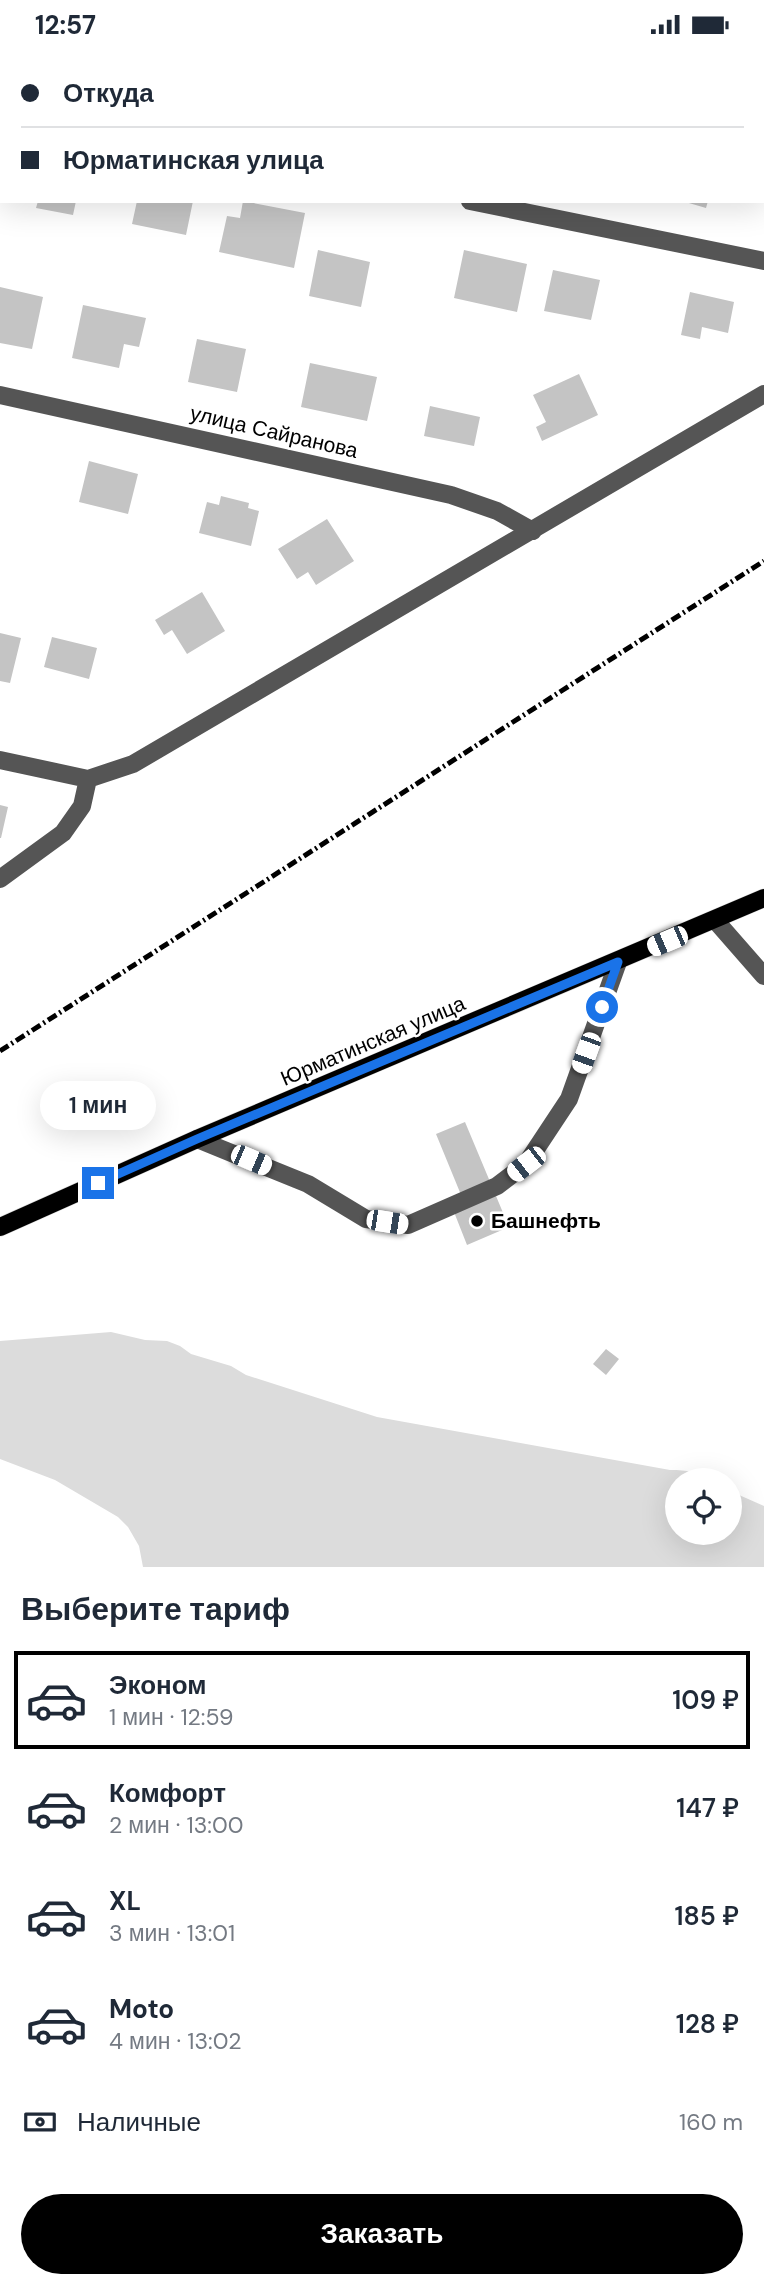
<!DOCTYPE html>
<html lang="ru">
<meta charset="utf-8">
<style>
body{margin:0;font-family:"DM Sans",sans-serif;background:#f2f2f3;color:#1f2937;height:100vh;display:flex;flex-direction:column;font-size:26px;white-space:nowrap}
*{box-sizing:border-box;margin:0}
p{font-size:23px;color:#747a83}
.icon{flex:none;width:38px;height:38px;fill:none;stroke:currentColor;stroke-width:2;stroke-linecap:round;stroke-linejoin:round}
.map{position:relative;height:1518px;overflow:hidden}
.sheet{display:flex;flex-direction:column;background:#fff;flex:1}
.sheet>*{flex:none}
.top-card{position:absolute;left:0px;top:0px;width:765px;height:154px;box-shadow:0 7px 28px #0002;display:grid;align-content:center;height:154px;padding:0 21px;background:#fff}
.controls{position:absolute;left:665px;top:1419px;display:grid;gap:14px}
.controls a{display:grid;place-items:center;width:77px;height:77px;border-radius:50%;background:#fff;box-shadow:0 7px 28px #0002;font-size:35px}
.end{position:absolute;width:32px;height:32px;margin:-16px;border:9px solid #1a73e8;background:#fff;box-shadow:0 0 0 4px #fff}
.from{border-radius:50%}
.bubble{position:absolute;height:49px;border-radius:24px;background:#fff;box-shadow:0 7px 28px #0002;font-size:23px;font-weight:600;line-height:49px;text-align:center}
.car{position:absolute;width:21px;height:42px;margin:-21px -10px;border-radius:9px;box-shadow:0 0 5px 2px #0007;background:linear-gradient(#fff 24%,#345 0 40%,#fff 0 76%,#345 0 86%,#fff 0)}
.top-card b{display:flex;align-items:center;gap:24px;height:66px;font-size:26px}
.top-card b+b{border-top:2px solid #e0e1e3}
.top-card i{width:18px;height:18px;background:#1f2937}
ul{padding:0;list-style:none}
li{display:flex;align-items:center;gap:21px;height:98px;margin:0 14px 10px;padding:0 7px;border:4px solid transparent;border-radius:0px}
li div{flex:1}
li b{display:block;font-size:26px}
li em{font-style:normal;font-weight:600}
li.on{border-color:#000}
li>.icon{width:63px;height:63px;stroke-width:1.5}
h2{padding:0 21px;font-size:32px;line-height:84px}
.pay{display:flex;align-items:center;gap:18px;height:77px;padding:0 21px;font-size:26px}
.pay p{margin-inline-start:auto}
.action{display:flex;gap:14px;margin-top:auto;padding:14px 21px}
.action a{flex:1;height:80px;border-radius:42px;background:#000;color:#fff;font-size:28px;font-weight:600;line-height:80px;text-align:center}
.status{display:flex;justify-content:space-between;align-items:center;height:49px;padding:0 35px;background:#fff;direction:ltr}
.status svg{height:19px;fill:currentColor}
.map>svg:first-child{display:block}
</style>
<div class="status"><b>12:57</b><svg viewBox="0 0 49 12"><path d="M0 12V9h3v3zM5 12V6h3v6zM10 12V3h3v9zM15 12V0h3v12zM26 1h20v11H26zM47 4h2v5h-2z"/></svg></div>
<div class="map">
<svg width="764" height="1518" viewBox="0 0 764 1518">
<rect width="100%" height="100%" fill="#fff"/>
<!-- green -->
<path fill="#dcdcdc" d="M111,1283L145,1291L167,1292L180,1297L191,1305L231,1317L246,1326L377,1368L670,1421C688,1421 697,1423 712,1431L677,1432V1484H730V1442L764,1457V1518H143L139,1497L128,1478L118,1468L55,1431L0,1410V1292Z"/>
<!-- building -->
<path fill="#c4c4c4" d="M38,152H76L73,166L36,159Z
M137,152H193L186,186L132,175Z
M243,152L305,164L294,219L219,203L227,167L240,169Z
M682,152H708L706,159Z
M318,201L370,213L361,258L309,247Z
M464,201L527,215L517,263L454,249Z
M553,221L600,231L591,271L544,262Z
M0,238L43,248L32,300L0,294Z
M690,243L734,253L728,284L702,278L700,290L681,286Z
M83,256L146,269L139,298L124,295L119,319L72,309Z
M197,290L246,300L237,343L188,333Z
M310,314L377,328L367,372L301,358Z
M579,325L598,366L542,392L536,378L546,373L533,346Z
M430,357L480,368L474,397L424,387Z
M89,412L138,425L128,465L79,453Z
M221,447L249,454L248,459L259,462L251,497L199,484L207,453L219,456Z
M327,470L354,512L316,536L308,523L297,530L278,500Z
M202,543L225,582L187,605L172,581L164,586L155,571Z
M0,584L21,589L10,634L0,632Z
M52,588L97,599L89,630L44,618Z
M0,756L8,758L1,789H0Z
M465,1073L509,1178L467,1196L454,1163L466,1158L436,1085Z
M606,1300L619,1310L606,1326L593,1315Z"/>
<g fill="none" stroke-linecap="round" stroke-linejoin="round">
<defs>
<path id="major" d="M0,1178L197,1090L764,849"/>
</defs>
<!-- major casing -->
<use href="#major" stroke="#dbdbdb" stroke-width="19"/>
<!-- minor -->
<path stroke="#555" stroke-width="18" d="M0,56H2
M470,152L764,212
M0,346L451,446L497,462L533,482
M0,711L88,730L133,715L764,345
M0,830L63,784L82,757L88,730
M715,871L764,927
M197,1090L308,1135L366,1170L408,1176L497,1137L526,1115L569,1050L618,913"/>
<!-- major -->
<use href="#major" stroke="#000" stroke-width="18"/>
<!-- rail -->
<path stroke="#000" stroke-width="5" stroke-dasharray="10 3.5 2 3.5" stroke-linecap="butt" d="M0,1002L764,512"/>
</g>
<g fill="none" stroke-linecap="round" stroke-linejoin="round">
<!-- route -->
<path stroke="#1a73e8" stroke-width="9" d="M98,1134L197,1090L618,913L602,958"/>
</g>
<!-- markers -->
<circle fill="#000" stroke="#fff" stroke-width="2.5" cx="477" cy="1172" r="7"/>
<g text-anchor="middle" stroke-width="5" stroke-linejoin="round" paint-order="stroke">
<!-- street labels -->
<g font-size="21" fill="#000" stroke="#fff">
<text transform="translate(274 383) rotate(13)" y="7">улица Сайранова</text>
<text transform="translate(373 992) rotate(-23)" y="7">Юрматинская улица</text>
</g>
<!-- poi labels -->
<g font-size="21" font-weight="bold" fill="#000" stroke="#fff" text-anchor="start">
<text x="491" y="1179">Башнефть</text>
</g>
</g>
</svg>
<div class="controls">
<a><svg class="icon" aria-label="locate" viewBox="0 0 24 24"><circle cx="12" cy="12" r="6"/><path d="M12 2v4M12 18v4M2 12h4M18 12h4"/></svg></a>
</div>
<i class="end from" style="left:602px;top:958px"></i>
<i class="end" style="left:98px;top:1134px"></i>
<div class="bubble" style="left:40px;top:1032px;width:116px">1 мин</div>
<i class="car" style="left:667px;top:892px;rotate:247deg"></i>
<i class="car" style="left:586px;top:1004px;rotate:200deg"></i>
<i class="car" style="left:251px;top:1111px;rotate:113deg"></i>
<i class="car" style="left:526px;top:1115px;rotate:232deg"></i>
<i class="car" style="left:387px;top:1173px;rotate:99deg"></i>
<div class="top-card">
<b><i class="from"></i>Откуда</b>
<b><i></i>Юрматинская улица</b>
</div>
</div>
<section class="sheet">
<h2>Выберите тариф</h2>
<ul>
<li class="on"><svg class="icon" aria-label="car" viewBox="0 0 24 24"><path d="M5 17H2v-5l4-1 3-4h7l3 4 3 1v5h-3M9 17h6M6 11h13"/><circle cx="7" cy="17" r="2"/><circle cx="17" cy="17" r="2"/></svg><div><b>Эконом</b><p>1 мин · 12:59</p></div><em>109 ₽</em></li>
<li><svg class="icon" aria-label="car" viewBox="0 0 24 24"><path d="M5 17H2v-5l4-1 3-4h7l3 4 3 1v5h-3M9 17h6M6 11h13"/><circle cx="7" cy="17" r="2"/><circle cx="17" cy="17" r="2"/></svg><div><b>Комфорт</b><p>2 мин · 13:00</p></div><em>147 ₽</em></li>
<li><svg class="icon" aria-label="car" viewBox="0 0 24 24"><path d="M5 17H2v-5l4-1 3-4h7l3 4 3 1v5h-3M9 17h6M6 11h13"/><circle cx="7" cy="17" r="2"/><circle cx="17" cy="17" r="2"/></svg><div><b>XL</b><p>3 мин · 13:01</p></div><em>185 ₽</em></li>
<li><svg class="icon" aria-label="car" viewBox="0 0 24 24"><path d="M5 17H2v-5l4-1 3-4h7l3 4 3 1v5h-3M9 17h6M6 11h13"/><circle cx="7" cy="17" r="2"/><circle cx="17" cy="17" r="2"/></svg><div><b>Moto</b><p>4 мин · 13:02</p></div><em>128 ₽</em></li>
</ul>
<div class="pay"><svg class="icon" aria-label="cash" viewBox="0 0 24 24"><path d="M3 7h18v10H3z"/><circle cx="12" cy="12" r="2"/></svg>Наличные<p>160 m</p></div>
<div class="action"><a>Заказать</a></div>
</section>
